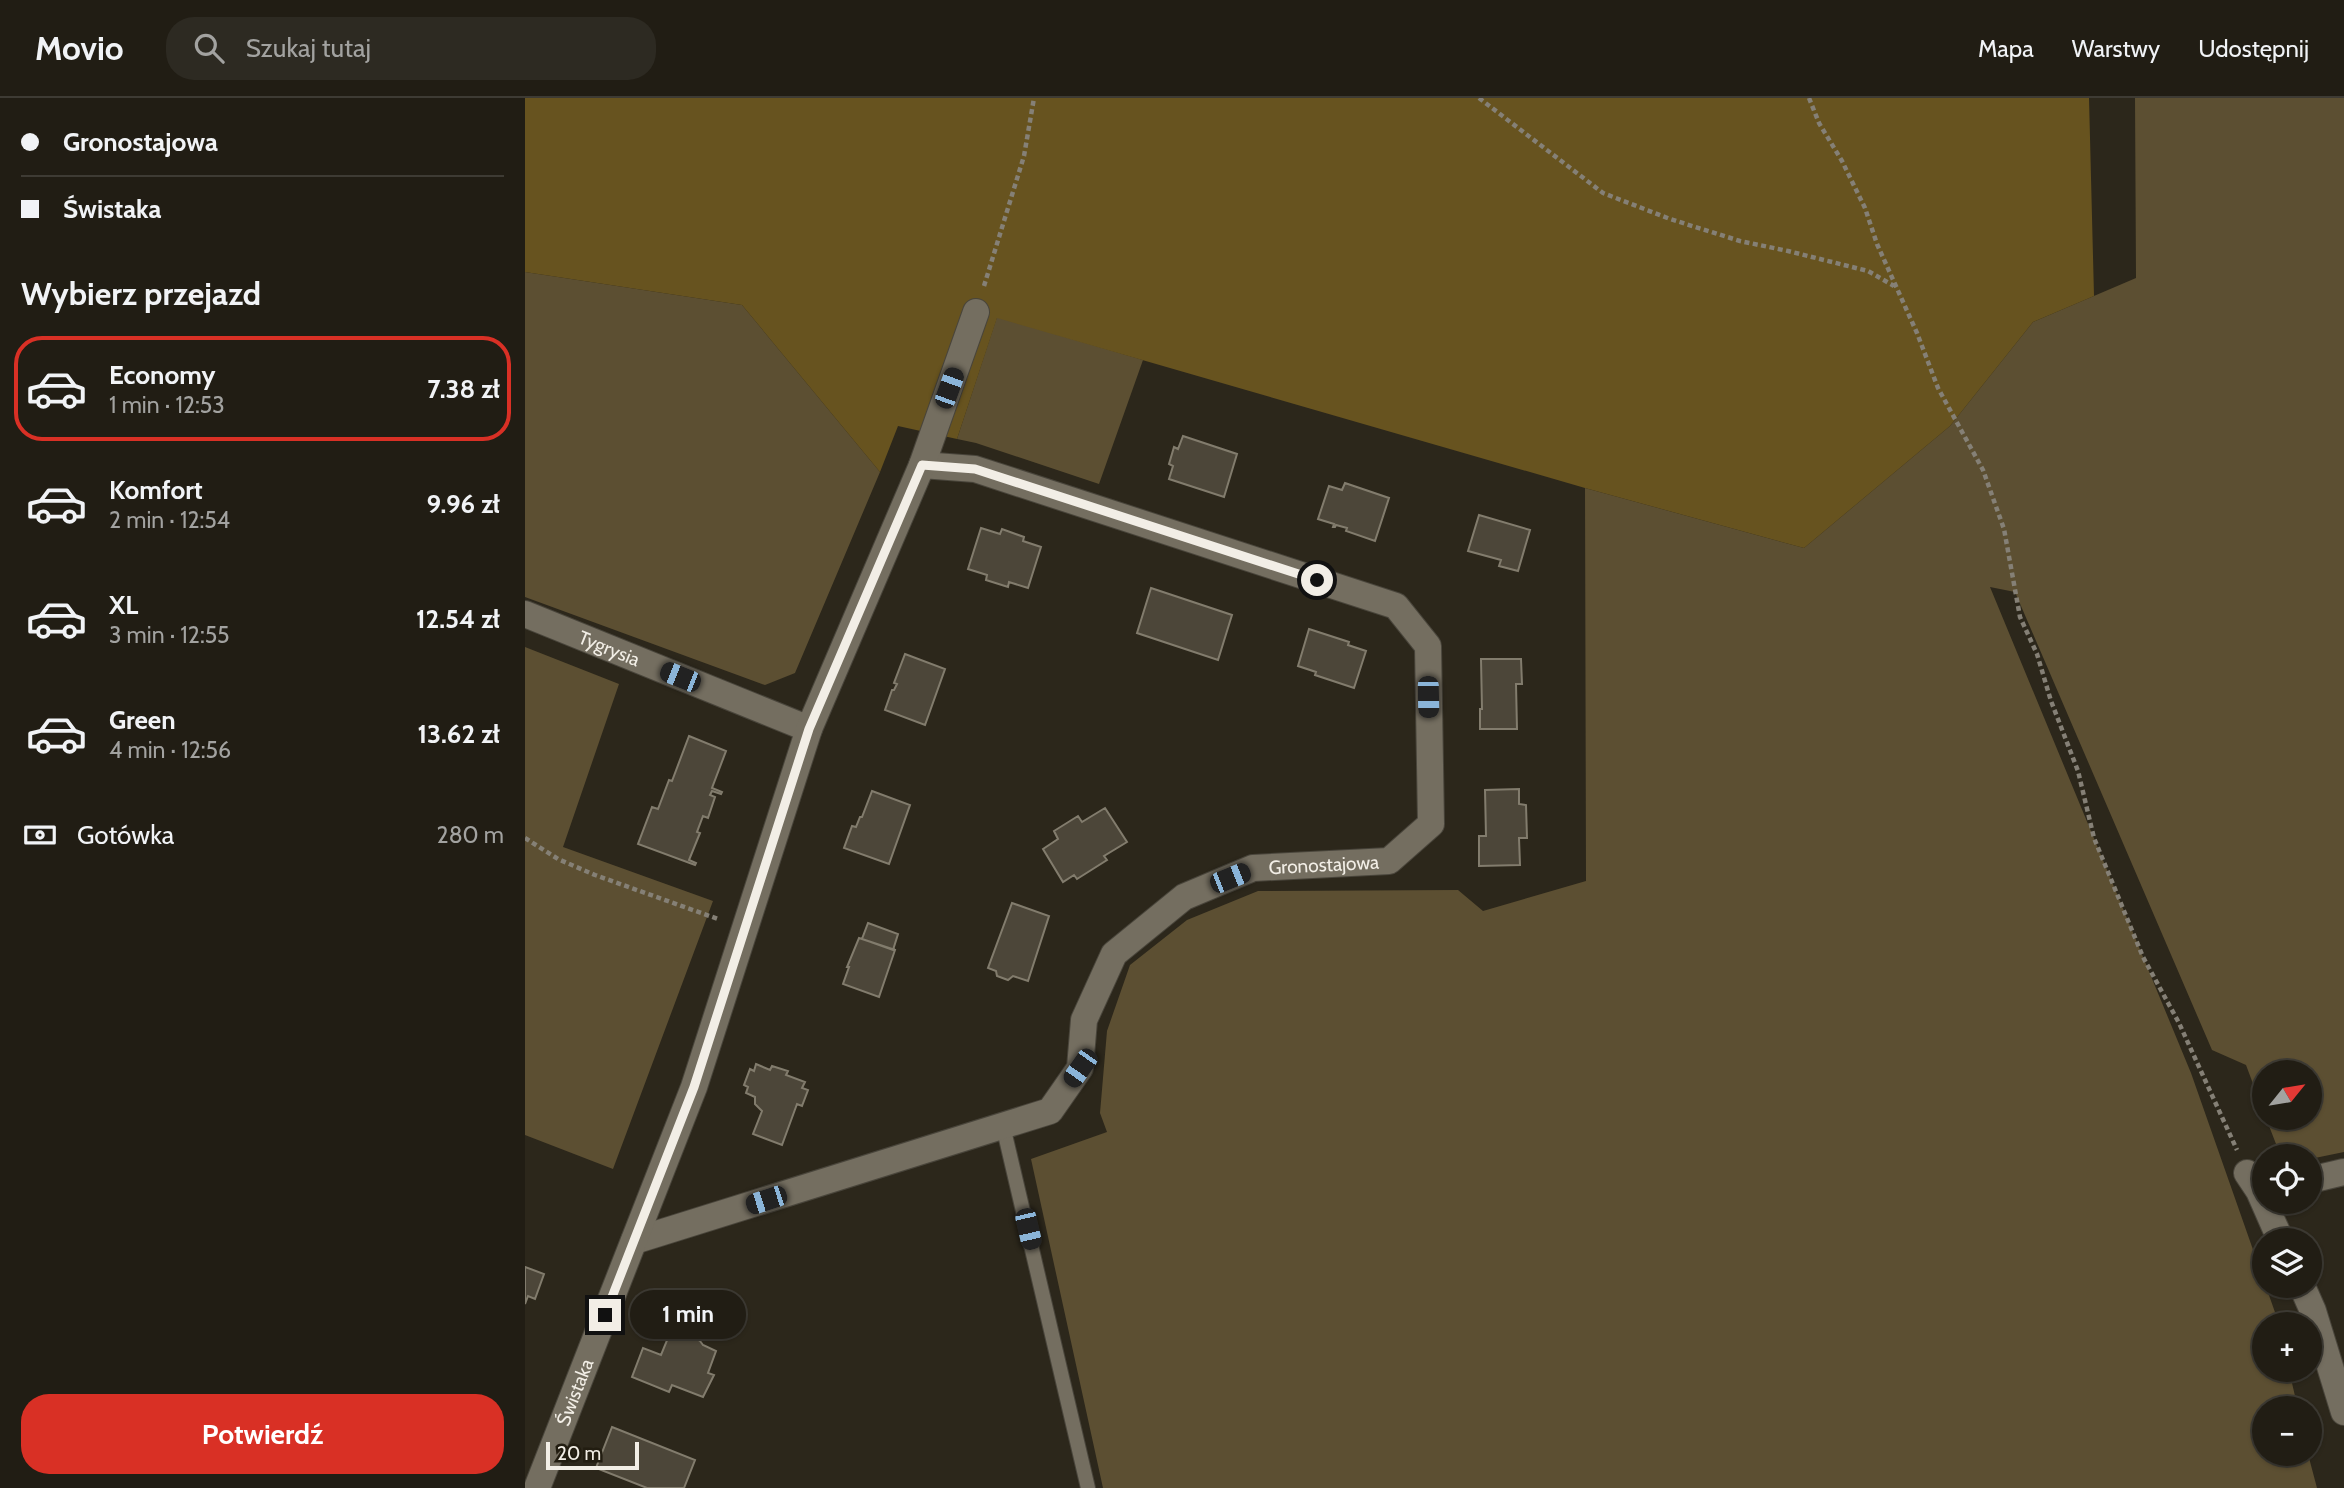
<!DOCTYPE html>
<html lang="pl">
<meta charset="utf-8">
<style>
body{margin:0;font-family:Cabin,sans-serif;background:#2d2a22;color:#f1f3f6;height:100vh;display:flex;flex-direction:column;font-size:26px;white-space:nowrap}
*{box-sizing:border-box;margin:0}
p{font-size:23px;color:#a2a2a0}
.icon{flex:none;width:38px;height:38px;fill:none;stroke:currentColor;stroke-width:2;stroke-linecap:round;stroke-linejoin:round}
.map{position:relative;flex:1;overflow:hidden}
.details{display:flex;flex-direction:column;background:#211d14;width:525px}
.details>*{flex:none}
.banner{display:grid;align-content:center;height:154px;padding:0 21px;background:#211d14}
.needle{width:46px;rotate:60deg}
.controls{position:absolute;left:1727px;top:962px;display:grid;gap:14px}
.controls a{display:grid;place-items:center;width:70px;height:70px;border-radius:50%;background:#211d14;box-shadow:0 2px 5px #0004,0 0 0 2px #3e3b34;font-size:35px}
.scale{position:absolute;left:21px;bottom:18px;width:93px;box-sizing:border-box;padding-left:7px;border:4px solid #f2eee6;border-top:0;font-size:19px;line-height:24px;white-space:nowrap;color:#f2eee6;-webkit-text-stroke:5px #221d11;paint-order:stroke}
.end{position:absolute;width:32px;height:32px;margin:-16px;border:9px solid #f2eee6;background:#111;box-shadow:0 0 0 4px #111}
.from{border-radius:50%}
.bubble{position:absolute;height:49px;border-radius:24px;background:#211d14;box-shadow:0 2px 5px #0004,0 0 0 2px #3e3b34;font-size:23px;font-weight:800;line-height:49px;text-align:center}
.car{position:absolute;width:21px;height:42px;margin:-21px -10px;border-radius:9px;box-shadow:0 0 5px 2px #0007;background:linear-gradient(#222 24%,#8ab4d8 0 40%,#222 0 76%,#8ab4d8 0 86%,#222 0)}
.banner b{display:flex;align-items:center;gap:24px;height:66px;font-size:26px}
.banner b+b{border-top:2px solid #3e3b34}
.banner i{width:18px;height:18px;background:#f1f3f6}
ul{padding:0;list-style:none}
li{display:flex;align-items:center;gap:21px;height:105px;margin:0 14px 10px;padding:0 7px;border:4px solid transparent;border-radius:28px}
li div{flex:1}
li b{display:block;font-size:26px}
li em{font-style:normal;font-weight:800}
li.selected{border-color:#d93025}
li>.icon{width:63px;height:63px;stroke-width:1.5}
h2{padding:0 21px;font-size:32px;line-height:84px}
.pay{display:flex;align-items:center;gap:18px;height:77px;padding:0 21px;font-size:26px}
.pay p{margin-inline-start:auto}
.cta{display:flex;gap:14px;margin-top:auto;padding:14px 21px}
.cta a{flex:1;height:80px;border-radius:28px;background:#d93025;color:#fff;font-size:28px;font-weight:800;line-height:80px;text-align:center}
header{display:flex;align-items:center;gap:42px;box-sizing:border-box;height:98px;padding:0 35px;background:#211d14;border-bottom:2px solid #3e3b34}
header strong{font-size:33px}
nav{display:flex;gap:38px;margin-inline-start:auto;font-size:24px}
.search{width:490px;height:63px;background:#2d2a22;display:flex;align-items:center;gap:18px;box-sizing:border-box;padding:0 24px;border-radius:28px;color:#a2a2a0;font-size:26px}
main{display:flex;flex:1;min-height:0}
.map>svg:first-child{display:block}
</style>
<header>
<strong>Movio</strong>
<div class="search"><svg class="icon" aria-label="search" viewBox="0 0 24 24"><circle cx="10" cy="10" r="6"/><path d="M15 15l6 6"/></svg>Szukaj tutaj</div>
<nav><a>Mapa</a><a>Warstwy</a><a>Udostępnij</a></nav>
</header>
<main>
<section class="details">
<div class="banner">
<b><i class="from"></i>Gronostajowa</b>
<b><i></i>Świstaka</b>
</div>
<h2>Wybierz przejazd</h2>
<ul>
<li class="selected"><svg class="icon" aria-label="car" viewBox="0 0 24 24"><path d="M5 17H2v-5l4-1 3-4h7l3 4 3 1v5h-3M9 17h6M6 11h13"/><circle cx="7" cy="17" r="2"/><circle cx="17" cy="17" r="2"/></svg><div><b>Economy</b><p>1 min · 12:53</p></div><em>7.38 zł</em></li>
<li><svg class="icon" aria-label="car" viewBox="0 0 24 24"><path d="M5 17H2v-5l4-1 3-4h7l3 4 3 1v5h-3M9 17h6M6 11h13"/><circle cx="7" cy="17" r="2"/><circle cx="17" cy="17" r="2"/></svg><div><b>Komfort</b><p>2 min · 12:54</p></div><em>9.96 zł</em></li>
<li><svg class="icon" aria-label="car" viewBox="0 0 24 24"><path d="M5 17H2v-5l4-1 3-4h7l3 4 3 1v5h-3M9 17h6M6 11h13"/><circle cx="7" cy="17" r="2"/><circle cx="17" cy="17" r="2"/></svg><div><b>XL</b><p>3 min · 12:55</p></div><em>12.54 zł</em></li>
<li><svg class="icon" aria-label="car" viewBox="0 0 24 24"><path d="M5 17H2v-5l4-1 3-4h7l3 4 3 1v5h-3M9 17h6M6 11h13"/><circle cx="7" cy="17" r="2"/><circle cx="17" cy="17" r="2"/></svg><div><b>Green</b><p>4 min · 12:56</p></div><em>13.62 zł</em></li>
</ul>
<div class="pay"><svg class="icon" aria-label="cash" viewBox="0 0 24 24"><path d="M3 7h18v10H3z"/><circle cx="12" cy="12" r="2"/></svg>Gotówka<p>280 m</p></div>
<div class="cta"><a>Potwierdź</a></div>
</section>
<div class="map">
<svg width="1819" height="1390" viewBox="0 0 1819 1390">
<rect width="100%" height="100%" fill="#2c271b"/>
<!-- green -->
<path fill="#5c4f32" d="M1610,0H1819V1054L1785,1061V1059H1756L1741,1020H1785V975H1740L1739,1015L1721,967L1687,952L1490,494L1465,489L1666,975L1752,1220L1754,1227H1740V1272H1764L1773,1311H1740V1356H1783L1792,1390H578L506,1061L582,1034L575,1015L582,933L605,867L662,822L733,793L933,792L958,813L1061,783L1060,390L1279,450L1425,328L1508,224L1611,180Z
M0,174L217,207L355,374L270,575L240,587L0,499Z
M472,219L618,262L574,386L451,345L432,341Z
M0,549L94,586L38,749L188,803L88,1071L0,1037Z"/>
<!-- forest -->
<path fill="#67531f" d="M0,0H1564L1569,198L1508,224L1425,328L1279,450L1060,390L472,220L432,341L373,328L355,374L217,207L0,174Z"/>
<!-- building -->
<path fill="#4c4639" stroke="#827c6d" stroke-width="2" d="M658,338L712,356L699,399L644,381L648,368L644,366L649,349L653,351Z
M820,385L864,400L850,443L821,433L822,430L811,427L810,429H808L809,426L793,421L804,388L817,392Z
M954,417L1005,432L993,473L974,468L976,462L943,453Z
M456,430L475,436L477,431L499,439L498,443L516,449L503,490L484,484L483,489L461,482L462,477L443,471Z
M626,490L707,517L693,562L612,535Z
M784,531L824,544L823,547L841,553L829,590L790,577L791,574L773,568Z
M380,556L420,571L400,627L360,612L367,592H369L372,586L369,585Z
M956,561H996L997,586H991L992,631H955V611H957Z
M164,638L201,653L187,690L197,694L196,696L187,693L185,697L190,699L183,720L178,718L172,734L175,735L164,762L171,765L170,767L113,746L127,709L133,711L144,682L147,683Z
M994,691V706L1001,707L1002,740H994L995,767L954,768V738H961L960,692Z
M347,693L385,707L364,766L319,750L327,728L331,729L335,719H337Z
M580,710L602,744L579,758L582,762L552,781L549,777L538,784L518,751L533,741L529,733L553,718L557,724Z
M487,805L524,818L503,883L488,878L483,882L472,878L471,873L463,870Z
M343,825L373,836L368,852L337,841Z
M334,840L370,852L354,899L318,886L324,869H322Z
M231,966L245,972L247,968L263,973L261,977L280,984L277,990L283,992L277,1008L272,1006L257,1047L228,1036L237,1013L230,1006V999L221,995L223,989L219,987L225,971L229,973Z
M0,1169L19,1176L10,1201L3,1198L0,1206Z
M145,1235L163,1242L168,1239L175,1243L178,1247L191,1253L183,1275L189,1277L178,1299L147,1287L144,1294L107,1279L118,1250L136,1257Z
M87,1329L170,1362L159,1390H122L71,1370Z"/>
<g fill="none" stroke-linecap="round" stroke-linejoin="round">
<defs>
<path id="service" d="M478,1028L563,1390"/>
<g id="minor">
<path id="s1" d="M0,516L284,631"/>
<path d="M1722,1075L1734,1093L1756,1143"/>
<path d="M1785,1082L1819,1074"/>
<path id="s2" d="M109,1143L525,1013L555,970L559,922L589,856L659,799L728,770L864,763L906,726L903,548L871,508L450,371L397,367"/>
<path d="M1777,1188L1788,1213L1819,1314"/>
<path id="s3" d="M12,1390L169,989L284,631L397,367L451,214"/>
</g>
</defs>
<!-- service casing -->
<use href="#service" stroke="#49453b" stroke-width="16"/>
<!-- minor casing -->
<use href="#minor" stroke="#49453b" stroke-width="28"/>
<!-- path -->
<path stroke="#858076" stroke-width="4.5" stroke-dasharray="5 3.5" stroke-linecap="butt" d="M954,0L1078,95L1145,121L1215,143L1263,153L1343,173L1369,188
M1284,0L1294,25L1317,63L1340,110L1352,146L1392,235L1413,290L1458,372L1479,431L1495,519L1512,556L1526,603L1553,673L1569,740L1618,859L1654,925L1712,1052
M459,188L499,58L509,0
M0,740L33,761L70,777L193,821"/>
<!-- service -->
<use href="#service" stroke="#746e60" stroke-width="14"/>
<!-- minor -->
<use href="#minor" stroke="#746e60" stroke-width="26"/>
</g>
<g fill="none" stroke-linecap="round" stroke-linejoin="round">
<!-- route -->
<path stroke="#f2eee6" stroke-width="9" d="M80,1217L169,989L284,631L397,367L450,371L792,482"/>
</g>
<g text-anchor="middle" stroke-width="7" stroke-linejoin="round" paint-order="stroke">
<!-- street labels -->
<g font-size="19" fill="#f2eee6" stroke="#221d11">
<text dy="7" stroke="none"><textPath href="#s1" startOffset="91">Tygrysia</textPath></text>
<text dy="7" stroke="none"><textPath href="#s2" startOffset="845">Gronostajowa</textPath></text>
<text dy="7" stroke="none"><textPath href="#s3" startOffset="103">Świstaka</textPath></text>
</g>
</g>
</svg>
<div class="controls">
<a><svg class="needle" viewBox="-14 -14 28 28"><path d="M0-13l5 13h-10z" fill="#e53935"/><path d="M0 13l5-13h-10z" fill="#a2a2a0"/></svg></a>
<a><svg class="icon" aria-label="locate" viewBox="0 0 24 24"><circle cx="12" cy="12" r="6"/><path d="M12 2v4M12 18v4M2 12h4M18 12h4"/></svg></a>
<a><svg class="icon" aria-label="layers" viewBox="0 0 24 24"><path d="M12 4l9 5-9 5-9-5zM3 14l9 5 9-5"/></svg></a>
<a>+</a>
<a>−</a>
</div>
<div class="scale">20 m</div>
<i class="end from" style="left:792px;top:482px"></i>
<i class="end" style="left:80px;top:1217px"></i>
<div class="bubble" style="left:105px;top:1192px;width:116px">1 min</div>
<i class="car" style="left:424px;top:290px;rotate:20deg"></i>
<i class="car" style="left:155px;top:579px;rotate:292deg"></i>
<i class="car" style="left:903px;top:599px;rotate:179deg"></i>
<i class="car" style="left:705px;top:780px;rotate:68deg"></i>
<i class="car" style="left:555px;top:970px;rotate:215deg"></i>
<i class="car" style="left:241px;top:1102px;rotate:252deg"></i>
<i class="car" style="left:503px;top:1131px;rotate:167deg"></i>
</div>
</main>
